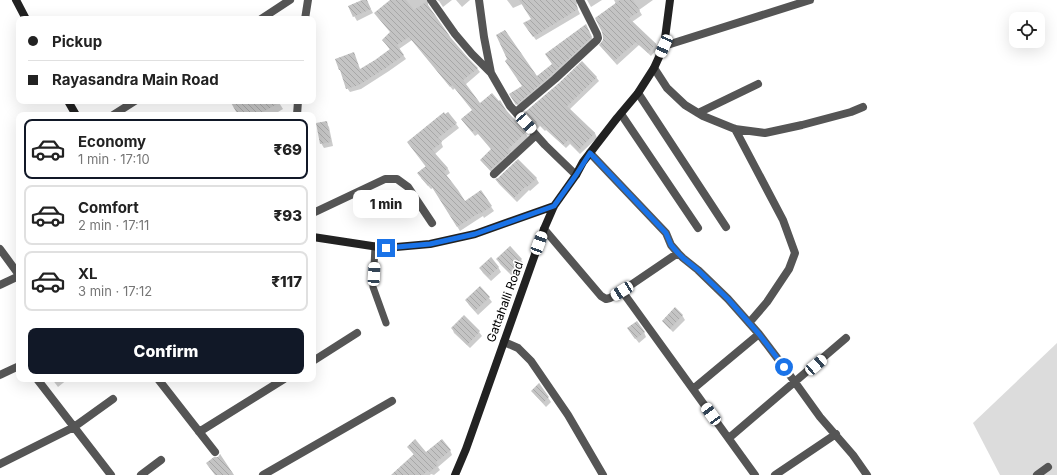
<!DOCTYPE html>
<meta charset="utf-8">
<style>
body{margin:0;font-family:Inter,sans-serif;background:#f2f2f2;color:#222;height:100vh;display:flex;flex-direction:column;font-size:15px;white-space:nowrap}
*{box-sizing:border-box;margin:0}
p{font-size:13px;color:#767676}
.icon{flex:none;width:22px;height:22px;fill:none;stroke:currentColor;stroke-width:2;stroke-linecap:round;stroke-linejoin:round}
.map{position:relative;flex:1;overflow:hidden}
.panel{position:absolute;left:16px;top:112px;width:300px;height:270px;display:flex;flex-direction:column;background:#fff;border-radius:8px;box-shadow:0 4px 16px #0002}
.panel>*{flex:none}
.top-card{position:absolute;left:16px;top:16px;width:300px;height:88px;border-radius:8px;box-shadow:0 4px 16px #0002;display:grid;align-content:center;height:88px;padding:0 12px;background:#fff}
.controls{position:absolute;left:1009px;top:12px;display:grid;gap:8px}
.controls a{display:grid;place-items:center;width:36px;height:36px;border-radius:8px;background:#fff;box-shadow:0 4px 16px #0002;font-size:20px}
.end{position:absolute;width:18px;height:18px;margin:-9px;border:5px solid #1a73e8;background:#fff;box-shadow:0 0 0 2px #fff}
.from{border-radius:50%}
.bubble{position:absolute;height:28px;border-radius:8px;background:#fff;box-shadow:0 4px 16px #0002;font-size:13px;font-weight:800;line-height:28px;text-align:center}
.car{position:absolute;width:12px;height:24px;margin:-12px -6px;border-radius:5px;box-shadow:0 0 3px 1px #0007;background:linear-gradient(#fff 24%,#345 0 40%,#fff 0 76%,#345 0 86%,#fff 0)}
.top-card b{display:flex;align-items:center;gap:14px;height:38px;font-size:15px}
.top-card b+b{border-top:1px solid #e0e0e0}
.top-card i{width:10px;height:10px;background:#222}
ul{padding:7px 0 0;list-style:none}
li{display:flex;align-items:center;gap:12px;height:60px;margin:0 8px 6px;padding:0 4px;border:2px solid #e0e0e0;border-radius:8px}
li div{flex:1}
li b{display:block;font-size:15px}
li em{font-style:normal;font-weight:800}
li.selected{border-color:#111827}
li>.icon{width:36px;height:36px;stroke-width:1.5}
.action{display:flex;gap:8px;margin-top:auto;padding:8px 12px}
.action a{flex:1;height:46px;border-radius:8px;background:#111827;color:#fff;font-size:16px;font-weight:800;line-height:46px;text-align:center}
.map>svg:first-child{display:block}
</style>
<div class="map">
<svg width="1057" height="475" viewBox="0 0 1057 475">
<defs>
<pattern id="building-back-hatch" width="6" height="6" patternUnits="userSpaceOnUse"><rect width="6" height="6" fill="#c4c4c4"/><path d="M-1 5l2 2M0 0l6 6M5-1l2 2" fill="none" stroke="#a7a7a7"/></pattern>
</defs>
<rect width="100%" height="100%" fill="#fff"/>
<!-- green -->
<path fill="#dcdcdc" d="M1057,343V475H1000L973,423Z"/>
<!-- shadow -->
<path fill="#0003" d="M364,0H366L373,13L357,21L349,7Z
M392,0H431L428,3V7L450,38L477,68L480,72L465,85L480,104L505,110L525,133L528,137L511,153L512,156L493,174L484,164L481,160L492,150L478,134L475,136L462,120L473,110L455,88L453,90L412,40L399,49L406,59L389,71L361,89L350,92L347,88L360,70L375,61L390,50L386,44L391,33Z
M437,0H452L443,7L439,1Z
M456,0H470L462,7Z
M507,0H579L576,5L580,14L536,40L527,27L533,20L522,4L513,8Z
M587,0H602L591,7Z
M614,0H653L639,10L642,15L632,22L656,44L658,48L651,56L639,45L617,65L603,49L601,45L604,41L616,4Z
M588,30L594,42L519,108L511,94L536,77L553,64Z
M596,77L599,81L569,110L595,133L597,138L580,154L570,144L566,148L546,130L545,131L540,126L537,129L527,117L525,113Z
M237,101H278L283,109L273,115H239Z
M448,113L459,128L441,142L443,147L435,154L448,169L450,173L446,176L465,203L481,192L494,211L484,218L483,216L460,231L433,188L431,189L421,178L426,167L408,143Z
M326,122L329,127L333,146L324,148L321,143Z
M536,178L539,183L530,191L529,190L517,202L499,184L496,180Z
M498,260H521L524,264L512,276L500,264Z
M498,267L501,272L491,281L483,273L480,268Z
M480,287L489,298L492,302L478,315L469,305L466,300Z
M682,315L685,320L673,332L666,325L663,321Z
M464,316L479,332L482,336L470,348L454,333L452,328Z
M644,332L646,337L639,343L631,333Z
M52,379H68L58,387Z
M539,384L551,402L546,407L535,395L533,391Z
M408,447L426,453L450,450L452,455L438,467L440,470L434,475L431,474L430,475H399L414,455Z"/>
<!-- building -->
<path fill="url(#building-back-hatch)" d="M362,0H367L371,9L353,17L348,6Z
M390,0H406L414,10L426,2L451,38L468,58L478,68L463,80L480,103L492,93L499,101L500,100L506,110L526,132L508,149L511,151L490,170L480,160L491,149L475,130L472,132L461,119L472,110L452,85L450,87L409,37L397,45L404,55L387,67L359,85L346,89L340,70H339L335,59L354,52L360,69L375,60L390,49L382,40L390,32L374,13Z
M519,0H575L578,9L533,37L523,23L531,19Z
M620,0H633L640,11L629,18L656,44L648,53L636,42L614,61L599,45L603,40V37L602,32L595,18Z
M586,24L592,37L551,75L516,105L509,94L522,86L505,61L507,59L496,35L505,30L537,76L552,64L545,54Z
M582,61L597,77L567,106L595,133L578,151L568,140L563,145L544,126L542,127L537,122L534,125L524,113L559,83Z
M230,101H282L258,115H238Z
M444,112L445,114L448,112L457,123L438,138L442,142L432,150L448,168L444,172L458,190L465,201L481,190L492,206L480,214L479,213L457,227L430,184L428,186L417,173L426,166L407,142Z
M327,121L331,142L320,144L316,123Z
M518,159L537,178L527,187L526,186L514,198L495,179L498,178Z
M510,246L522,259L509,272L496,259Z
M491,257L499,267L488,277L479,268Z
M480,286L490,297L475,311L465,300Z
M675,307L683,315L670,329L662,321Z
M464,315L480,331L467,345L451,328Z
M637,321L645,332L635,339L627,328Z
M539,383L549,397L543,403L531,391Z
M415,439L426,452L442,439L451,450L436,462L438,465L430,472L428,470L423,475H391L414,454L407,447Z
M220,454L234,475H215L206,463L214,457H218Z"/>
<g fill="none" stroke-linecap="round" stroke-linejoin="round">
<!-- lane -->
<path stroke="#555" stroke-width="7" d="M375,246L373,287L386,323"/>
<!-- street -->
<path stroke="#555" stroke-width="8" d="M431,0L455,34L472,54L491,73
M479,0L484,37L491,73L510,106L545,145L576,175
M261,19L290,0
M305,19L308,0
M664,46L810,0
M654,68L667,88L685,105L703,116L735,129L765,133L802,125L851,112L863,107
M638,93L726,227
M516,112L555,79L597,40L598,38L597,34L580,0
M698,113L758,84
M621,114L698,228
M113,115L135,101
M297,115L298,101
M735,129L783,220L795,253L789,269L767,302L749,323
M590,153L666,233L671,245L678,253L683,258L698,270L728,299L759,334L784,367L820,417L853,455L867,475
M494,174L536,135
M313,213L385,179H397L408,187L432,223
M544,229L601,296L606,299L610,298L622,291L755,475
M0,249L19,275
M0,285L19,276
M622,291L678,253
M504,342L518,348L531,361L568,415L603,475
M313,361L357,333
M0,375L19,366
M37,379L111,475
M158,379L215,452
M693,389L759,334
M199,432L284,379
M729,438L846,338
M0,464L74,427L113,399
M141,475L161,460
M263,475L392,401
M775,475L836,434
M1037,475L1048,467"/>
<!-- secondary -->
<path stroke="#222" stroke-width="8" d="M16,0L26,19
M68,101L76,115
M313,237L385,248L430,244L475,234L554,206
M455,475L466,449L544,229L554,206L576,175L583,162L617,118L638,93L654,68L664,46L670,0"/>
</g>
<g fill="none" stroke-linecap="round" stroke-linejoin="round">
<!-- route -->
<path stroke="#1a73e8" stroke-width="5" d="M386,248L430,244L475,234L554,206L576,175L590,153L666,233L671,245L678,253L683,258L698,270L728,299L759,334L784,367"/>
</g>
<g text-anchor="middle" stroke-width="3" stroke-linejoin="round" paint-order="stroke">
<!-- street labels -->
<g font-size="12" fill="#000" stroke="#fff">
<text transform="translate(505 302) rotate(-70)" y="4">Gattahalli Road</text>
</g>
</g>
</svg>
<div class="controls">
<a><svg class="icon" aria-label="locate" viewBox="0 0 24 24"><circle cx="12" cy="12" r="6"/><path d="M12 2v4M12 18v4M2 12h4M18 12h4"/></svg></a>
</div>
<i class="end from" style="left:784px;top:367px"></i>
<i class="end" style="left:386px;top:248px"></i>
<div class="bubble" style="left:353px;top:190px;width:66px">1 min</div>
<i class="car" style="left:664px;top:46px;rotate:204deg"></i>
<i class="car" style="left:526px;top:123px;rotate:138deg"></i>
<i class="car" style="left:539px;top:243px;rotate:20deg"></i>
<i class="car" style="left:374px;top:274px;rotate:3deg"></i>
<i class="car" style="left:622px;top:291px;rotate:238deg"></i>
<i class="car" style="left:816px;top:365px;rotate:49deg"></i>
<i class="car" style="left:711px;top:414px;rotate:324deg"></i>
<div class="top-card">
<b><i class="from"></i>Pickup</b>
<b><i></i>Rayasandra Main Road</b>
</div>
<section class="panel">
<ul>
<li class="selected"><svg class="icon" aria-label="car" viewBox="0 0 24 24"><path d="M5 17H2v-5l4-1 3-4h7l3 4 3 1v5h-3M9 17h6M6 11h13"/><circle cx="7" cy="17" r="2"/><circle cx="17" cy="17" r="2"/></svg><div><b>Economy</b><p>1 min · 17:10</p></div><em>₹69</em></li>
<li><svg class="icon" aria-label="car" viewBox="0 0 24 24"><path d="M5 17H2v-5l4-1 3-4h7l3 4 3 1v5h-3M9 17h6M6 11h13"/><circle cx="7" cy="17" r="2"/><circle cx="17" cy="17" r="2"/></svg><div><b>Comfort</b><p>2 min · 17:11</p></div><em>₹93</em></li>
<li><svg class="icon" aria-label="car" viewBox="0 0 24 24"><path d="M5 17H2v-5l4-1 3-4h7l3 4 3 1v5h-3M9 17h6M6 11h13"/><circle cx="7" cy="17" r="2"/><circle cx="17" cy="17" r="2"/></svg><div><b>XL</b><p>3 min · 17:12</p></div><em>₹117</em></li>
</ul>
<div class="action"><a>Confirm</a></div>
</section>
</div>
